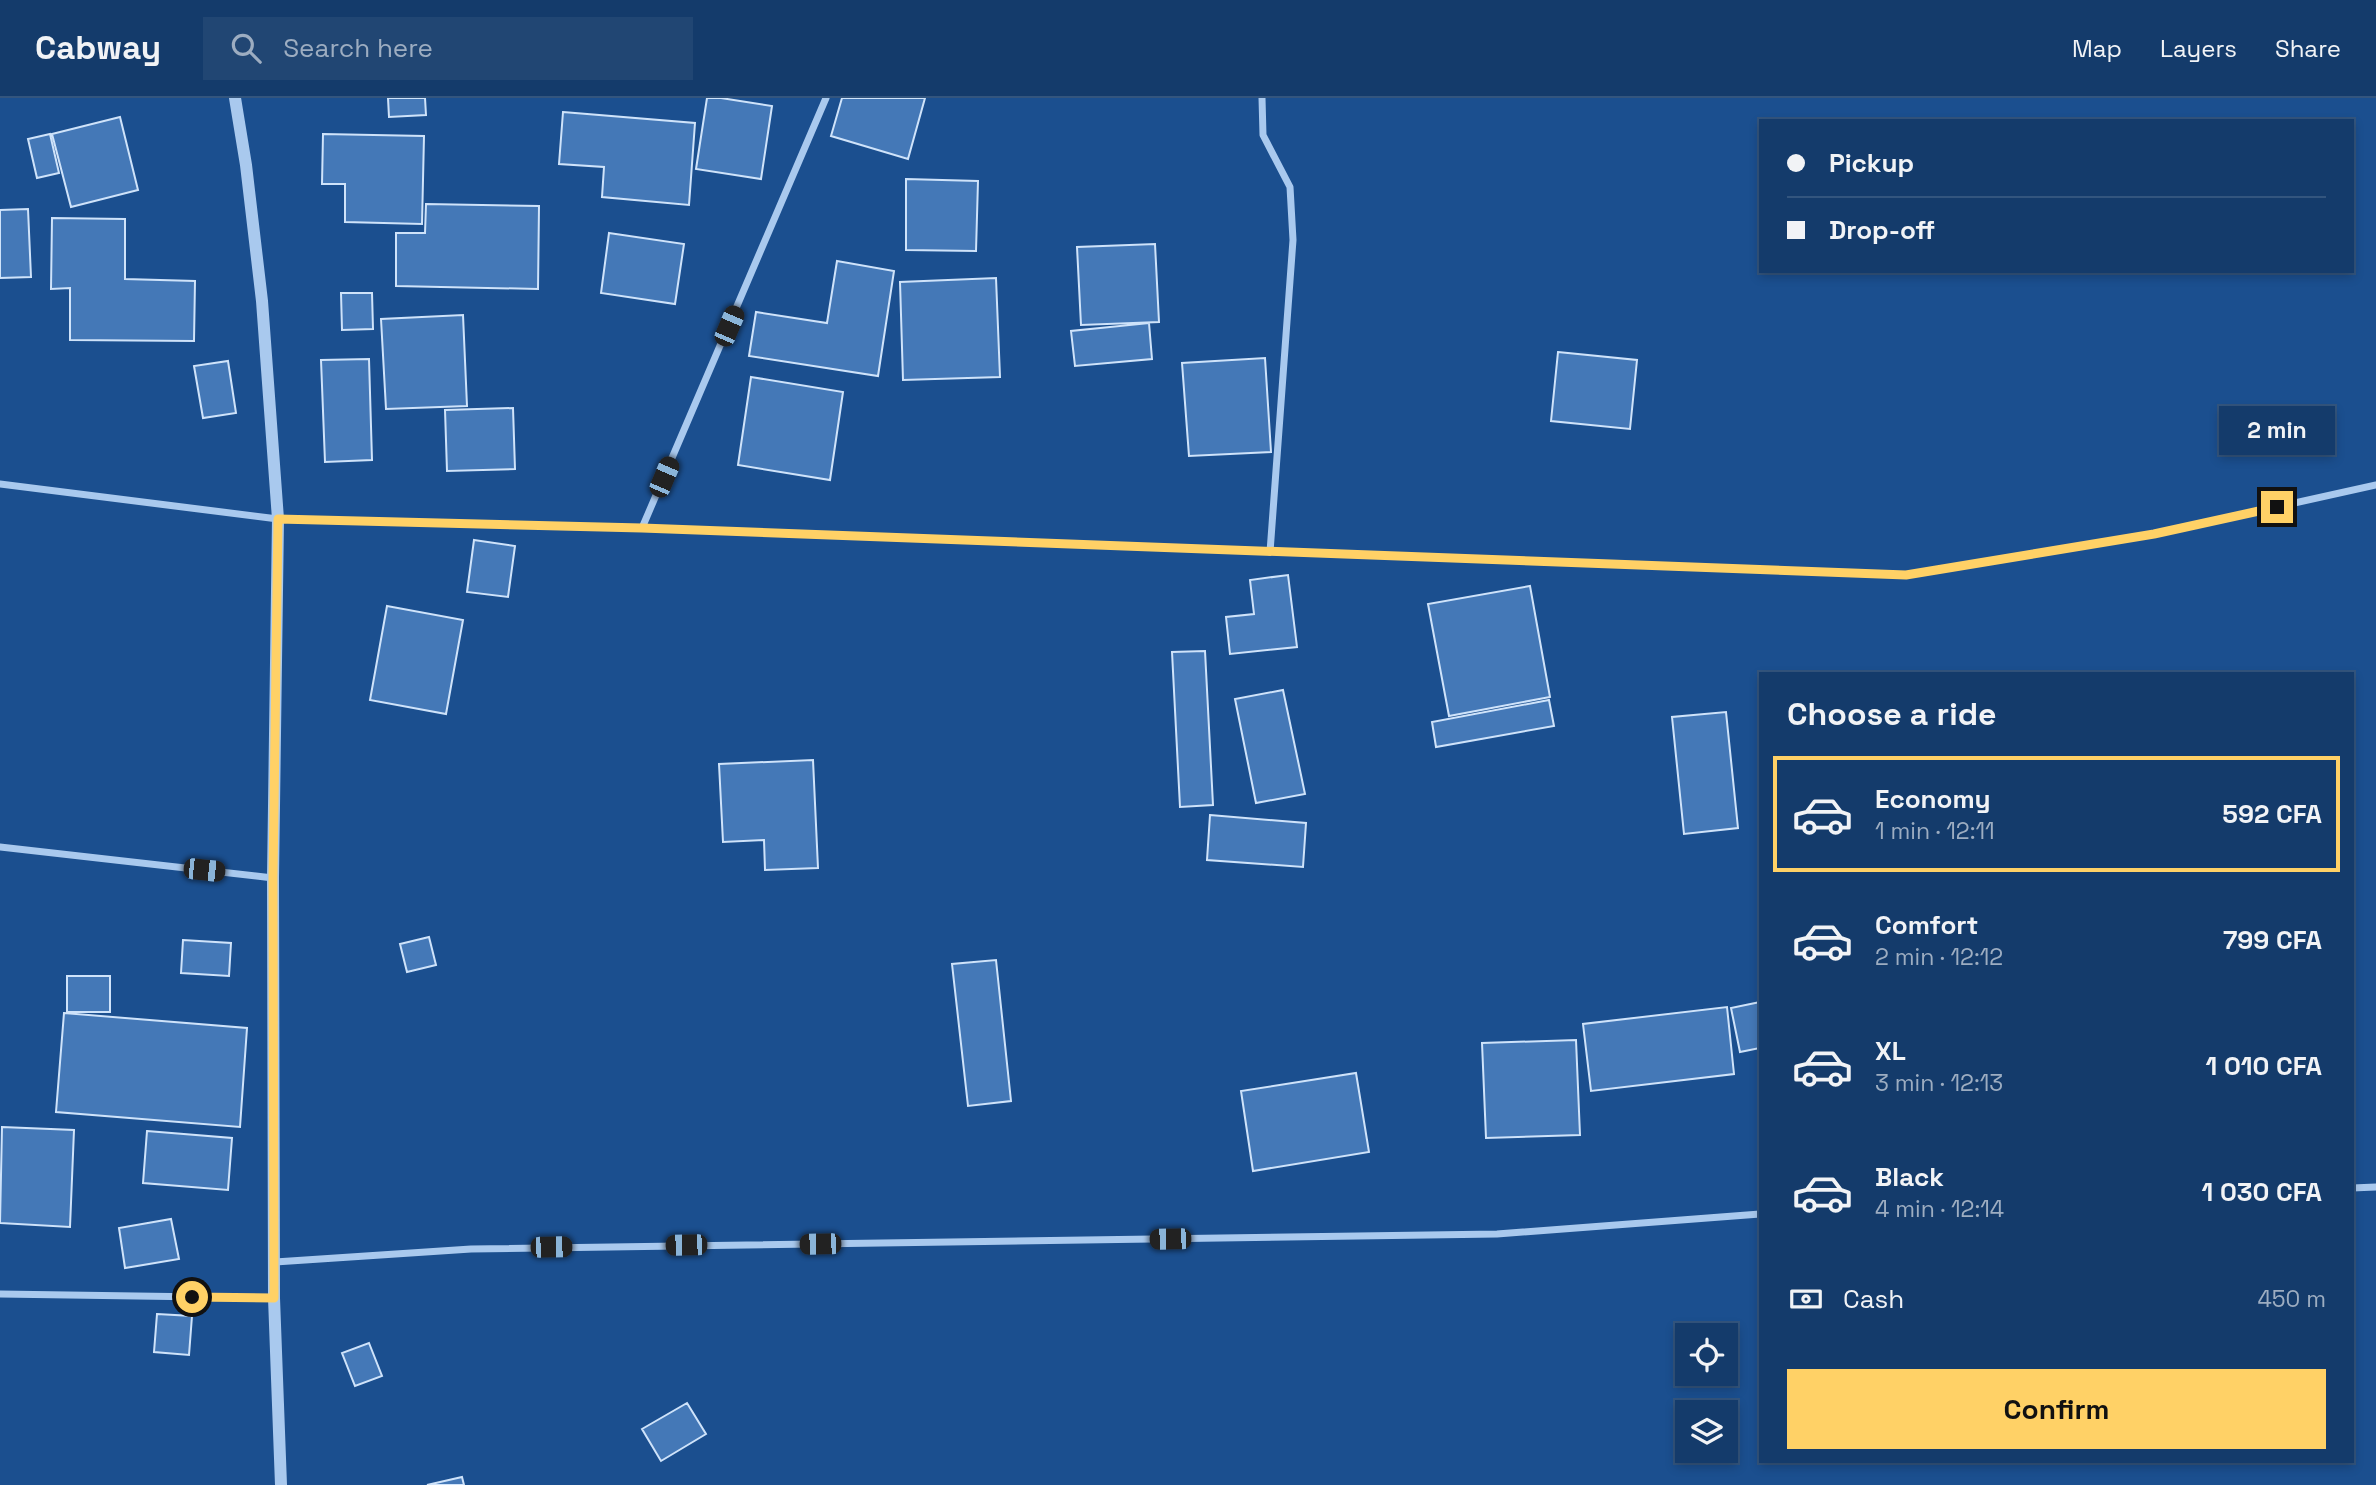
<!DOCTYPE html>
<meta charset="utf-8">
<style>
body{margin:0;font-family:"Space Grotesk",sans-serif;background:#214673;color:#f1f3f6;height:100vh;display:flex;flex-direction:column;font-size:26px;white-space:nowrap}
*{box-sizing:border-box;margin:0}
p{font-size:23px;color:#9dadc1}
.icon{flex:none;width:38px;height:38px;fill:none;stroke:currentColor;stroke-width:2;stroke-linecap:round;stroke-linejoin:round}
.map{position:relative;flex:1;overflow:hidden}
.drawer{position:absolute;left:1759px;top:574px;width:595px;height:791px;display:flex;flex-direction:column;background:#143b6b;border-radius:0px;box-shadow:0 4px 10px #0003,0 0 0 2px #33557e}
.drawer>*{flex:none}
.top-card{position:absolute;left:1759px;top:21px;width:595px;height:154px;border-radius:0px;box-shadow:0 4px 10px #0003,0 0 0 2px #33557e;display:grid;align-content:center;height:154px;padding:0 28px;background:#143b6b}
.fabs{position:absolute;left:1675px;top:1225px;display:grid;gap:14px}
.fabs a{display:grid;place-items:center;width:63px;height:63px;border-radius:0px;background:#143b6b;box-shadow:0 4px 10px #0003,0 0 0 2px #33557e;font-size:35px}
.end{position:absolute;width:32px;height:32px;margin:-16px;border:9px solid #ffd166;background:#111;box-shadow:0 0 0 4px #111}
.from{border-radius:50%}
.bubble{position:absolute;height:49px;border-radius:0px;background:#143b6b;box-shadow:0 4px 10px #0003,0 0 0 2px #33557e;font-size:23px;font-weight:700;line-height:49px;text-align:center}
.car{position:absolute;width:21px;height:42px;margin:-21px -10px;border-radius:9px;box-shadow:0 0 5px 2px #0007;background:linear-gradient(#222 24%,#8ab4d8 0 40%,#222 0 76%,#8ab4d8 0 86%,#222 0)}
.top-card b{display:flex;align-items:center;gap:24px;height:66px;font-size:26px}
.top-card b+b{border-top:2px solid #33557e}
.top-card i{width:18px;height:18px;background:#f1f3f6}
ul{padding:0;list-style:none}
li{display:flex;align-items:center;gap:21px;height:116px;margin:0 14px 10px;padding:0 14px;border:4px solid transparent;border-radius:0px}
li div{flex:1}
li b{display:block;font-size:26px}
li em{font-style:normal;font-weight:700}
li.active{border-color:#ffd166}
li>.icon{width:63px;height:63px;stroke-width:1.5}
h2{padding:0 28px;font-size:32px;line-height:84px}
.pay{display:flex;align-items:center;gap:18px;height:77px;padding:0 28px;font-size:26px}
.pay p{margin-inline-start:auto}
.action{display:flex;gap:14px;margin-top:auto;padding:14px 28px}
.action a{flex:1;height:80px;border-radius:0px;background:#ffd166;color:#111;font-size:28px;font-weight:700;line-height:80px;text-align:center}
header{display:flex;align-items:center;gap:42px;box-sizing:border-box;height:98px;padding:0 35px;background:#143b6b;border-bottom:2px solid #33557e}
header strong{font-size:33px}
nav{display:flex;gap:38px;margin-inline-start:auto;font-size:24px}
.search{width:490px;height:63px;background:#214673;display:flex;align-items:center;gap:18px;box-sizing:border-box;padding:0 24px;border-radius:0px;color:#9dadc1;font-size:26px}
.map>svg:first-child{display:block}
</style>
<header>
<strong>Cabway</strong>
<div class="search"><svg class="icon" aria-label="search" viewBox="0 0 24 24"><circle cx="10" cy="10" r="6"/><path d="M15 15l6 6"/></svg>Search here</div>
<nav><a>Map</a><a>Layers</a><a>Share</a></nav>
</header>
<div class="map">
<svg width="2376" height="1387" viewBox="0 0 2376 1387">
<rect width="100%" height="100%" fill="#1b4f8f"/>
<!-- building -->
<path fill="#4478b7" stroke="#cfe3fa" stroke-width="2" d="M388,0H425L426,17L389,19Z
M707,0H721L772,8L761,81L696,71Z
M842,0H925L908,61L831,38Z
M563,14L695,25L689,107L602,99L604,69L559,66Z
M120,19L138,92L71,109L52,36Z
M50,36L59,75L37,80L28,41Z
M323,36L424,38L422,126L345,124V86H322Z
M906,81L978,83L976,153L906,152Z
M426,106L539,108L538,191L396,188V135H425Z
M28,111L31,179L0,180V112Z
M52,120L125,121V181L195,183L194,243L70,242V190L51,191Z
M609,135L684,146L675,206L601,195Z
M1155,146L1159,224L1081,227L1077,149Z
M837,163L894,173L878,278L749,258L756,214L827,225Z
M996,180L1000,279L903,282L900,184Z
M341,195H372L373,231L342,232Z
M463,217L467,308L386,311L381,221Z
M1149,225L1152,261L1075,268L1071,233Z
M1558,254L1637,262L1630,331L1551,323Z
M1265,260L1271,354L1189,358L1182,265Z
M369,261L372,362L325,364L321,262Z
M228,263L236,315L203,320L194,268Z
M751,279L843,294L830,382L738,367Z
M513,310L515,371L447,373L445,312Z
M474,442L515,448L508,499L467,494Z
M1288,477L1297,549L1230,556L1226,519L1254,516L1250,482Z
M1530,488L1550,599L1449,618L1428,506Z
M387,508L463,522L446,616L370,602Z
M1205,553L1213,707L1180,709L1172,554Z
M1283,592L1305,696L1256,705L1235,601Z
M1549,602L1554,628L1436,649L1432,624Z
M1726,614L1738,730L1684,736L1672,619Z
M813,662L818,770L765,772L764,742L723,744L719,666Z
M1210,717L1306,725L1303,769L1207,762Z
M429,839L436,867L407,874L400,846Z
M183,842L231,845L229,878L181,875Z
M996,862L1011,1003L968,1008L952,866Z
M67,878H110V914H67Z
M1760,904V950L1740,954L1731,910Z
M1727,909L1734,976L1591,993L1583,926Z
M64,915L247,930L240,1029L56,1014Z
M1576,942L1580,1037L1486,1040L1482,945Z
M1356,975L1369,1054L1253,1073L1241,993Z
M2,1029L74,1032L70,1129L0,1125Z
M147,1033L232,1040L228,1092L143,1085Z
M171,1121L179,1161L125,1170L119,1130Z
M157,1216L192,1218L189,1257L154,1254Z
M369,1245L382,1278L355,1288L342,1255Z
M687,1305L706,1336L661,1363L642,1331Z
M462,1379L464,1387H427Z"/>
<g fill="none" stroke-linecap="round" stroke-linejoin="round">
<!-- minor -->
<path stroke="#a9c9ee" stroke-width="7" d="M1262,0L1263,37L1290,89L1293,142L1270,454
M0,386L278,421L642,430L1906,477L2154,436L2376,387
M642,430L826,0
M0,749L273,780
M2352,1090L2376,1089
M275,1164L471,1151L1497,1136L1760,1116
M0,1196L274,1200"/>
<!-- tertiary -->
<path stroke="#a9c9ee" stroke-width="12" d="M235,0L246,67L262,203L278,421L273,780L274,1200L281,1387"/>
</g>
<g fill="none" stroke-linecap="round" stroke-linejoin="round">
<!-- route -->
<path stroke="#ffd166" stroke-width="9" d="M192,1199L274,1200L273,780L278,421L642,430L1906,477L2154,436L2277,409"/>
</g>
</svg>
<div class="fabs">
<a><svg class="icon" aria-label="locate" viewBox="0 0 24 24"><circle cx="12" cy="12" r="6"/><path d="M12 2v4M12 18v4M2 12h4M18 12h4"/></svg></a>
<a><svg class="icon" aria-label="layers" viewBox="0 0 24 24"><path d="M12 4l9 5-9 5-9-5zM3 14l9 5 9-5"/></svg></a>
</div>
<i class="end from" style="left:192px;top:1199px"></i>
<i class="end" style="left:2277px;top:409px"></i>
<div class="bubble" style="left:2219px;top:308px;width:116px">2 min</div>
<i class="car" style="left:729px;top:228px;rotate:23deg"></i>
<i class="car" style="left:664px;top:379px;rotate:23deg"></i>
<i class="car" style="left:204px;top:772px;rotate:96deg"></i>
<i class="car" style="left:1170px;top:1141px;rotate:269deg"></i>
<i class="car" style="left:820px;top:1146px;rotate:269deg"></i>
<i class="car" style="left:686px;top:1147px;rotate:269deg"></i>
<i class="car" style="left:551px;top:1149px;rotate:89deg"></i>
<div class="top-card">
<b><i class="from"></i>Pickup</b>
<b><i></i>Drop-off</b>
</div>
<section class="drawer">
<h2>Choose a ride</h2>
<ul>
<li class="active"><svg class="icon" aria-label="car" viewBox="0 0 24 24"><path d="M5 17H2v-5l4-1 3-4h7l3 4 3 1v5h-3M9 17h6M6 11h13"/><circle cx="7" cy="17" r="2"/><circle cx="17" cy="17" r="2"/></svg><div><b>Economy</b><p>1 min · 12:11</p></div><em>592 CFA</em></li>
<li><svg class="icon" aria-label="car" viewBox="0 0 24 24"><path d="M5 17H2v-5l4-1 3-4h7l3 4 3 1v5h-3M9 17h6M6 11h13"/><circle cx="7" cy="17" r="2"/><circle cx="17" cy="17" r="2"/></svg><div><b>Comfort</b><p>2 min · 12:12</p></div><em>799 CFA</em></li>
<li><svg class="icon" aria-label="car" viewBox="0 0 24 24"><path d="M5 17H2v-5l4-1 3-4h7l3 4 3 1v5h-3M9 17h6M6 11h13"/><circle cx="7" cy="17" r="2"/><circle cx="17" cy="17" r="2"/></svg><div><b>XL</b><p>3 min · 12:13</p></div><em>1 010 CFA</em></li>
<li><svg class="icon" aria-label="car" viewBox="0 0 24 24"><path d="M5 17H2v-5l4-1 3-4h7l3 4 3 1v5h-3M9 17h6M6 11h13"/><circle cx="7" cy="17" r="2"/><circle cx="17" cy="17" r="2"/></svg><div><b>Black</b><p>4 min · 12:14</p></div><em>1 030 CFA</em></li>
</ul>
<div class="pay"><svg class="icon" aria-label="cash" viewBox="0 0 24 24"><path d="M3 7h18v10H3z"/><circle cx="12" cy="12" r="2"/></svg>Cash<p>450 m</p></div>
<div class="action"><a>Confirm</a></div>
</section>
</div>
